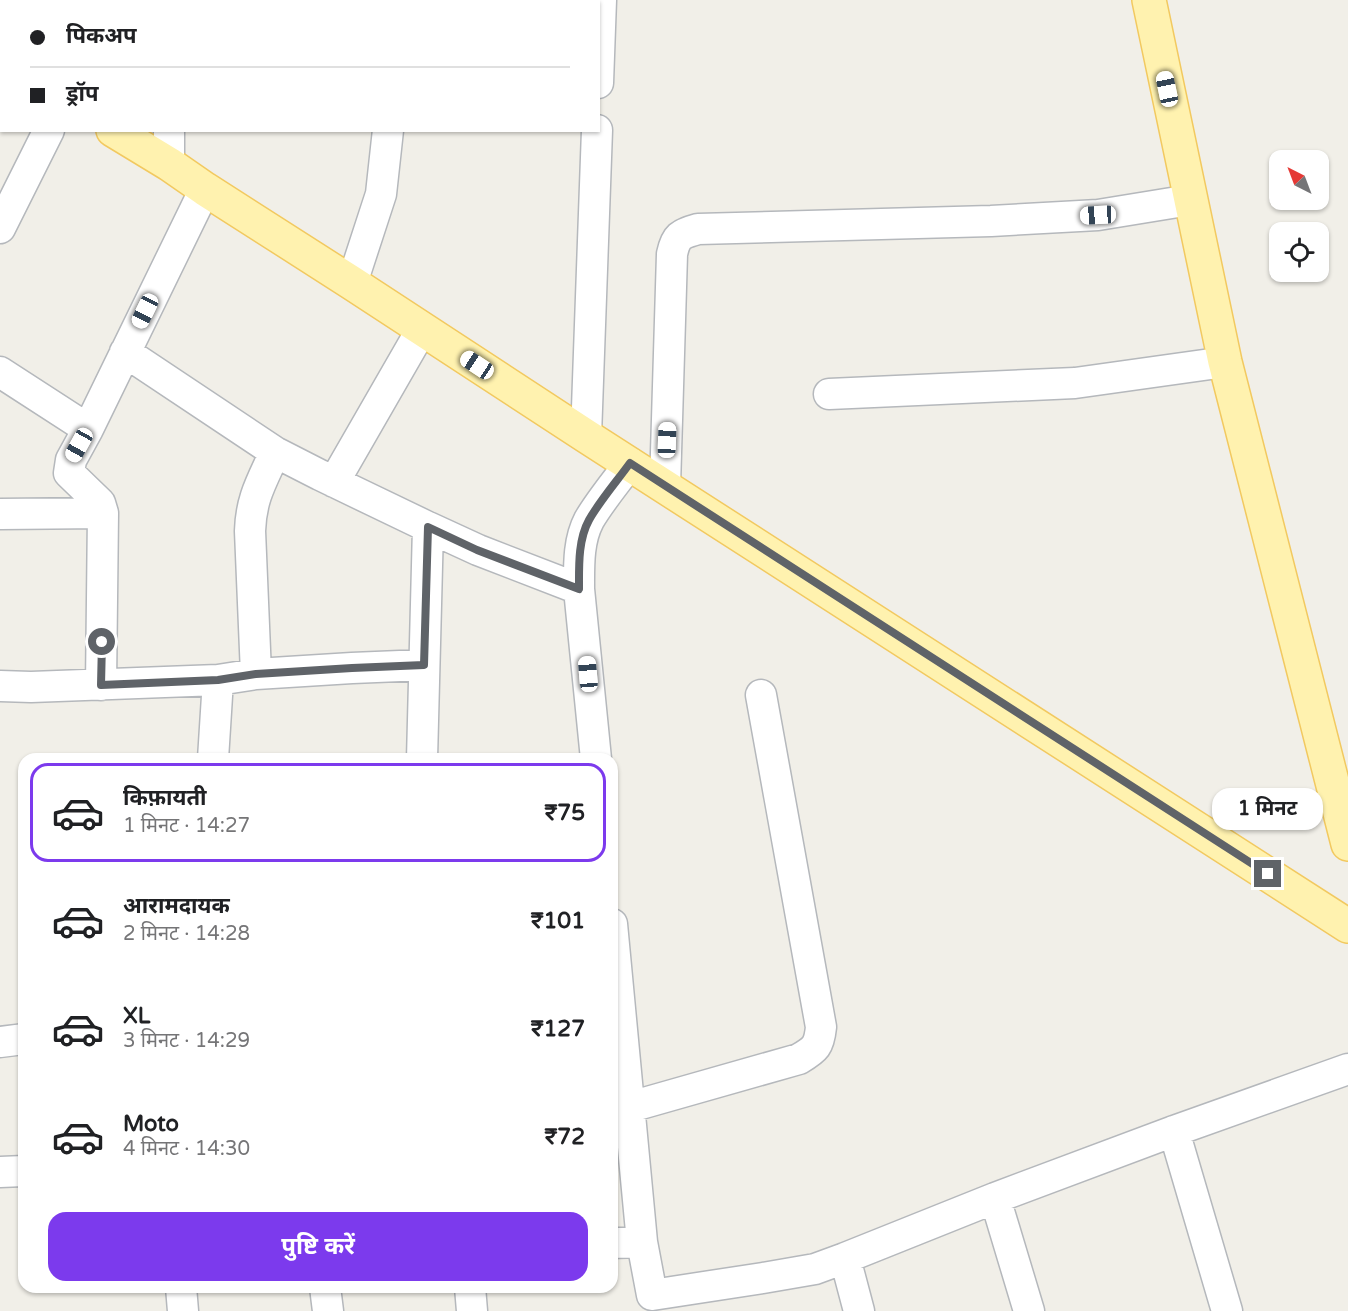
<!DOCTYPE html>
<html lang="hi">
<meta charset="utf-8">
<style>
body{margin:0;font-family:"Varela Round","Noto Sans Devanagari",sans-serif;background:#f6f6f6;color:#202124;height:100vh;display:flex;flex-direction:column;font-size:22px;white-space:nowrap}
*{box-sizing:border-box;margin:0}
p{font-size:20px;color:#757577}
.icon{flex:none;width:33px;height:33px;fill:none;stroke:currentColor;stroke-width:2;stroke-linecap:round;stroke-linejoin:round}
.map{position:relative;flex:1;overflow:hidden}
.sheet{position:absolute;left:18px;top:753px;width:600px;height:540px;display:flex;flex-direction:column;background:#fff;border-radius:18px;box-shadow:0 2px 4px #0004}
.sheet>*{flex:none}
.banner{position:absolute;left:0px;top:0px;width:600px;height:132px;box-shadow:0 2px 4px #0004;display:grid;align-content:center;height:132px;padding:0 30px;background:#fff}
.needle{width:39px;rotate:318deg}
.tools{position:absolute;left:1269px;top:150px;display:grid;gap:12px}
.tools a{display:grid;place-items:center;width:60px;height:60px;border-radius:12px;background:#fff;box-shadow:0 2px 4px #0004;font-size:30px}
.end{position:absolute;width:27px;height:27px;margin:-14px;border:8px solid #5f6368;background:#fff;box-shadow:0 0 0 3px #fff}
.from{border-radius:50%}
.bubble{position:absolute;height:42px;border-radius:18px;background:#fff;box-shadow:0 2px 4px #0004;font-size:20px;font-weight:700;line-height:42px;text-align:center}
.car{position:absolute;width:18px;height:36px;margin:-18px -9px;border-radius:8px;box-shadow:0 0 4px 2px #0007;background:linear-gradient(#fff 24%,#345 0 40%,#fff 0 76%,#345 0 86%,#fff 0)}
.banner b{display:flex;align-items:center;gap:21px;height:57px;font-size:22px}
.banner b+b{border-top:2px solid #e0e0e0}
.banner i{width:15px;height:15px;background:#202124}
ul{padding:10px 0 0;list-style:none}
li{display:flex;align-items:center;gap:18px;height:99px;margin:0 12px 9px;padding:0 18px;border:3px solid transparent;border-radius:18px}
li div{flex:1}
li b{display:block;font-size:22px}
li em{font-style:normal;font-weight:700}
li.active{border-color:#7c3aed}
li>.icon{width:54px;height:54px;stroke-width:1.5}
.primary-button{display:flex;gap:12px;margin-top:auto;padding:12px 30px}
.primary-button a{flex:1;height:69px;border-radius:18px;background:#7c3aed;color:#fff;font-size:24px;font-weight:700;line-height:69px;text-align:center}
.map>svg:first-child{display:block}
</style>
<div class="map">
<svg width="1348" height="1311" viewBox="0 0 1348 1311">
<rect width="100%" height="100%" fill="#f1efe8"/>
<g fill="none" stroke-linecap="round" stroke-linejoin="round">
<defs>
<path id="minor" d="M166,0V2
M388,2V0
M598,83L601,0
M169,130V164
M0,228L49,130
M352,283L381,194L388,130
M125,352L275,452L320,475L428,527L422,759
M0,372L88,429L71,460L69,473L100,503L103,513L101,685
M829,394L1075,383L1225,362
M88,429L205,189
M586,436L597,130
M334,482L422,329
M665,486L672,254C676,236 680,234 698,229L991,221L1098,215L1190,200
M0,514L103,513
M428,527L478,550L579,589
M256,674L250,531C251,498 262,481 275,452
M0,686L31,687L218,680L256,674L352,668L424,665
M213,759L218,680
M596,759L579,589C579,566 578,541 589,520C600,501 617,481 630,463
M612,924L642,1242L652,1295L763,1278L815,1269L845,1258L995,1198L1174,1131L1348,1069
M0,1042L24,1039
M630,1107L799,1059C816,1049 819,1046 821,1027L761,695
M1174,1131L1227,1311
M0,1172L24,1171
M995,1198L1029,1311
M612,1243L642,1242
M845,1258L859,1311
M181,1287L183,1311
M325,1287L328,1311
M470,1287L472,1311"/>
<path id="major" d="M1149,0L1225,362L1348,844
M0,62L2,63
M113,130L169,164L205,189L352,283L586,436L1348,926"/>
</defs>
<!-- minor casing -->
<use href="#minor" stroke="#b5b8bc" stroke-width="33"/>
<!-- major casing -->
<use href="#major" stroke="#f2c960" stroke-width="36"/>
<!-- minor -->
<use href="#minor" stroke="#fff" stroke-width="30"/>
<!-- major -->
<use href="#major" stroke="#fff2af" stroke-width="33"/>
</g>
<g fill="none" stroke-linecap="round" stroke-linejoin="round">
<!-- route -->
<path stroke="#5f6368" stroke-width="8" d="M102,642L101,685L218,680L256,674L352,668L424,665L428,527L477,550L579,589C579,566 578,540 589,520C599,502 617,481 630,463L1268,874"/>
</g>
</svg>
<div class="tools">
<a><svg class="needle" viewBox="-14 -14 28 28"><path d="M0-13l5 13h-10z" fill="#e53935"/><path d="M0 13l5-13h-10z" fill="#757577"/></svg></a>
<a><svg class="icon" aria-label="locate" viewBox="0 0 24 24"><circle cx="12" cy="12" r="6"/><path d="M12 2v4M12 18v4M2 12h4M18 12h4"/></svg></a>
</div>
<i class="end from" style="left:102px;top:642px"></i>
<i class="end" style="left:1268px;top:874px"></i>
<div class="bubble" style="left:1212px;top:788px;width:111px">1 मिनट</div>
<i class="car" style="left:1167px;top:89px;rotate:348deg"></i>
<i class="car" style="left:1098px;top:215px;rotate:267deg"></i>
<i class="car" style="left:145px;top:311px;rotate:206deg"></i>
<i class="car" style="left:477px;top:365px;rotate:303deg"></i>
<i class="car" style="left:667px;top:440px;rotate:2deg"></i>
<i class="car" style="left:79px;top:445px;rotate:209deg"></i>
<i class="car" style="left:588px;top:674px;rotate:355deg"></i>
<div class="banner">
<b><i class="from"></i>पिकअप</b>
<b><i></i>ड्रॉप</b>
</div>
<section class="sheet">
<ul>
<li class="active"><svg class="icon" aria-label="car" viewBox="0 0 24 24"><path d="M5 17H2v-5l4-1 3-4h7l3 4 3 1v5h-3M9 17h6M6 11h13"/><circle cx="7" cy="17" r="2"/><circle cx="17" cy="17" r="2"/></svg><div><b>किफ़ायती</b><p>1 मिनट · 14:27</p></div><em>₹75</em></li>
<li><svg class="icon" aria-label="car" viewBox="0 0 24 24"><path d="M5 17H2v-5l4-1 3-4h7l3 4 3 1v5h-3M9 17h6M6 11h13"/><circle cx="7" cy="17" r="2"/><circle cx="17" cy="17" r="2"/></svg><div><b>आरामदायक</b><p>2 मिनट · 14:28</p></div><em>₹101</em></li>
<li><svg class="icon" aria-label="car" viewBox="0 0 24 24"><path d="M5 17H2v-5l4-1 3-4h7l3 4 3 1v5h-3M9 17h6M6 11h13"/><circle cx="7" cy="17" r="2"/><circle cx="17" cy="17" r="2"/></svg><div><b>XL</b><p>3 मिनट · 14:29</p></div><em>₹127</em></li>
<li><svg class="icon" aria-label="car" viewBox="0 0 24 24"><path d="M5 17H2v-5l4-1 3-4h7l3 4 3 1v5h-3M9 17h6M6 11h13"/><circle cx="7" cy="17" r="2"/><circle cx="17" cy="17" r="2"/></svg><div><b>Moto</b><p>4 मिनट · 14:30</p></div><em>₹72</em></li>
</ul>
<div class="primary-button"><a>पुष्टि करें</a></div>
</section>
</div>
